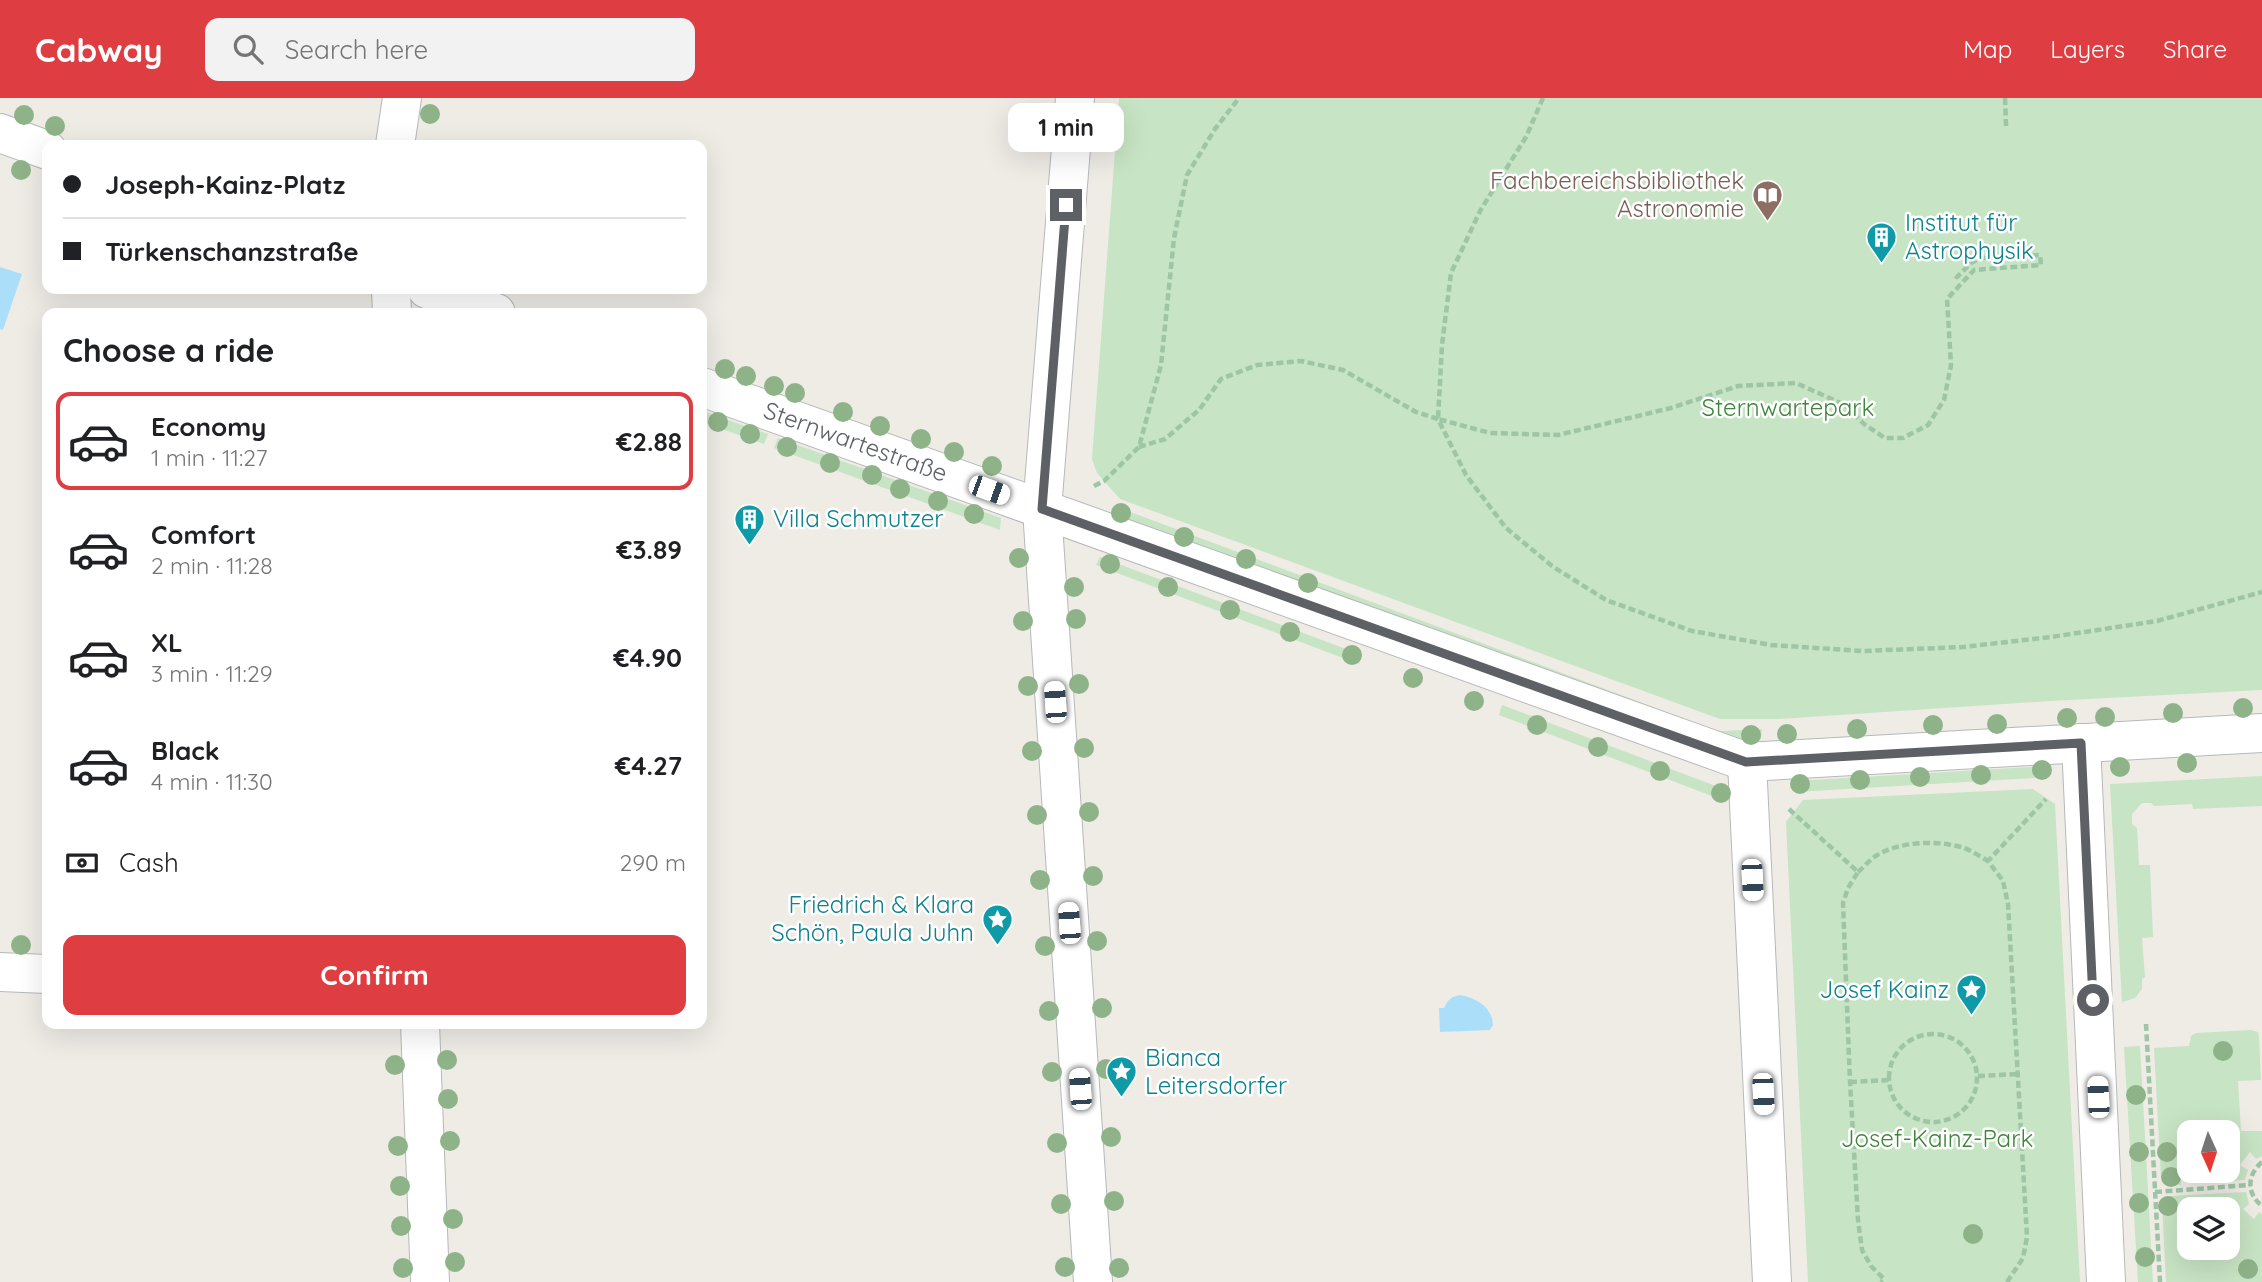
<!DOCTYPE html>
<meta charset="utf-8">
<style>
body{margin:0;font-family:Quicksand,sans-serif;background:#f2f2f2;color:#202124;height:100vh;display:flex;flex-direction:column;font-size:26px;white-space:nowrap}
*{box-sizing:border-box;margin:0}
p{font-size:23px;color:#757577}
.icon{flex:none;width:38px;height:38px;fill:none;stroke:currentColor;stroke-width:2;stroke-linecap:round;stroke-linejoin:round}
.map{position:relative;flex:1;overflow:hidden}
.sheet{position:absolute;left:42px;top:210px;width:665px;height:721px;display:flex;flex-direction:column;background:#fff;border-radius:14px;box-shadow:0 7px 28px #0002}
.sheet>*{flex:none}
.guide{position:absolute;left:42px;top:42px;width:665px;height:154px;border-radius:14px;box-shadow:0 7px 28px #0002;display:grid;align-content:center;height:154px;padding:0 21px;background:#fff}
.needle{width:46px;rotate:177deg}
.tools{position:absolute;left:2177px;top:1022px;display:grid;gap:14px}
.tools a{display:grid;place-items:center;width:63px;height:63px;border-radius:14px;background:#fff;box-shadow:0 7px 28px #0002;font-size:35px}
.end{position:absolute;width:32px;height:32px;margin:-16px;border:9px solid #5d6165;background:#fff;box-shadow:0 0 0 4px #fff}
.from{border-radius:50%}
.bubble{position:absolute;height:49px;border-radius:14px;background:#fff;box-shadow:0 7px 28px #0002;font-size:23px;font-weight:700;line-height:49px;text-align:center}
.car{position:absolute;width:21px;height:42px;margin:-21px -10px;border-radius:9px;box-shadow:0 0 5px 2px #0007;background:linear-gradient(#fff 24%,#345 0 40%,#fff 0 76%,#345 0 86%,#fff 0)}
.guide b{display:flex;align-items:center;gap:24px;height:66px;font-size:26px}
.guide b+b{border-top:2px solid #e0e0e0}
.guide i{width:18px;height:18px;background:#202124}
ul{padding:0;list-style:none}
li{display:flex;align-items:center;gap:21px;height:98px;margin:0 14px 10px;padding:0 7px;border:4px solid transparent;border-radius:14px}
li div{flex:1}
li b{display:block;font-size:26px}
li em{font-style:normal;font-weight:700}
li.active{border-color:#de3d41}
li>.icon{width:63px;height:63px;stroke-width:1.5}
h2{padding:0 21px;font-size:32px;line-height:84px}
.pay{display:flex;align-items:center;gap:18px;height:77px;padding:0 21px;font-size:26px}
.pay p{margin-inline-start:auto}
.primary-button{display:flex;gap:14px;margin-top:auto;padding:14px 21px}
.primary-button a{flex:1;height:80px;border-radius:14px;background:#de3d41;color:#fff;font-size:28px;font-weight:700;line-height:80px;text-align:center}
header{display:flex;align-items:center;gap:42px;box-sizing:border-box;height:98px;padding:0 35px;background:#de3d41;color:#fff}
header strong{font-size:33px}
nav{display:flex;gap:38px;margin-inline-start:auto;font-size:24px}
.search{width:490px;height:63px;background:#f2f2f2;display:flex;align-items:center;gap:18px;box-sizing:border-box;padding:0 24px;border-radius:14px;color:#757577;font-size:26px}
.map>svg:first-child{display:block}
</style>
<header>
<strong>Cabway</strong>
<div class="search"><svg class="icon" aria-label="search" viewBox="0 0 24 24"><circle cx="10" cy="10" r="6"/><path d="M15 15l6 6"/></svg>Search here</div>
<nav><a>Map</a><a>Layers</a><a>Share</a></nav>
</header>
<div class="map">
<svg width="2262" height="1184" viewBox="0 0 2262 1184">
<rect width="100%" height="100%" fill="#efece6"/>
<!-- green -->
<path fill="#c7e4c4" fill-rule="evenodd" d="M1119,0H2262V592L2050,603L1779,621H1720L1120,401L1097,375L1092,361Z
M702,313L768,336L764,346L702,324Z
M778,340L1001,420L1000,432L774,350Z
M1117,409L1715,632L1722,633L1762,631L1761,641L1724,644L1114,417Z
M1100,459L1362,557L1359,566L1096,467Z
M1502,607L1729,693L1725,703L1499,617Z
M2048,668L2049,679L1796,694L1795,683Z
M2262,678V708L2193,711L2192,706L2154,708L2151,705H2142L2132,716V726L2137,730L2139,767H2150L2153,839L2142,840L2145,879L2142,881V891L2135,900L2122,904L2110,686Z
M2033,691L2055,706L2080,1184H1808L1786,724L1803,702Z
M2250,932L2258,934L2259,938L2261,982L2238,983L2241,1033H2262V1058L2256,1061L2250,1054L2240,1067L2248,1072L2245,1082L2199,1085L2198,1073H2228V1034H2189V1066L2181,1071V1087L2166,1085L2161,1079L2154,950L2189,948L2191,938L2196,935Z
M2140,948L2153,1184H2138L2124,949Z
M2246,1094L2249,1106L2243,1111L2254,1121L2259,1114L2262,1116V1184H2166L2162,1106L2169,1098ZM2189,1111H2228V1150H2189Z"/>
<!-- water -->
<path fill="#abdff9" d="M0,169L22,176L3,232L0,231Z
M1460,897C1477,900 1492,909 1493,927L1490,932L1440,934L1439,910H1444C1448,901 1451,899 1460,897Z"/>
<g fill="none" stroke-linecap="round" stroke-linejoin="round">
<defs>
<g id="minor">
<path d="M1075,0L1042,411L1093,1184"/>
<path d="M0,35L47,52"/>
<path d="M395,47L402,0"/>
<path d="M391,191L392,215"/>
<path d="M427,191L496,215"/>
<path id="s1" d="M702,289L1747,664L2262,635"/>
<path d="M2081,645L2106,1184"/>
<path d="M1747,664L1772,1184"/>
<path d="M0,874L47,876"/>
<path d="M420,926L430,1184"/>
</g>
</defs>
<!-- minor casing -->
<use href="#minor" stroke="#b6b8bb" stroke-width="40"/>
<!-- path -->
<path stroke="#9ec5a5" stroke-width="4.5" stroke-dasharray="7 3.5" stroke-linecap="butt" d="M1543,0L1526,39L1480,113L1451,175L1442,247L1438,321L1490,335L1558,337L1671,310L1738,288L1796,285L1845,307L1864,326L1885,340H1903L1928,327L1944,302L1951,267L1947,201L1974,172L2041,167L2040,157L1981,160L1971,165L1957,179L1953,176
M2005,0L2006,28
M1139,349L1165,341L1199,312L1221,281L1257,267L1301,263L1343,272L1416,314L1438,321L1466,377L1506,430L1552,468L1606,502L1692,533L1771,547L1863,553L1963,549L2051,539L2157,523L2262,494
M1094,388L1104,383L1139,349L1161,267L1174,140L1187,77L1215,31L1239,0
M1789,711L1858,774L1848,790L1843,805L1850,984L1858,1122L1862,1152L1871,1168L1884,1181L1881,1184
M1858,774C1865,768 1871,760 1879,756C1903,743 1938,742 1964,750C1972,753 1981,759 1988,763
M2146,926L2160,1184
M1889 980a44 44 0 1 1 88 0a44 44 0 1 1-88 0Z
M1978,978L2018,976
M1850,984L1889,982
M2262,1064C2247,1077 2246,1095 2262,1108
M2155,1094L2250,1087
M2007,1184L2023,1160L2027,1139L2008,806L2003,783L1988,763L2046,701"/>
<!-- minor -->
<use href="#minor" stroke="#fff" stroke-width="38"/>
</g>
<!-- trees -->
<g fill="#8fb388">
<circle cx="430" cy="16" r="10"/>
<circle cx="24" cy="17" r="10"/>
<circle cx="55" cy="28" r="10"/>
<circle cx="21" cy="72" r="10"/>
<circle cx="725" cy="271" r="10"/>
<circle cx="746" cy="278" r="10"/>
<circle cx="774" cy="288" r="10"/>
<circle cx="795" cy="295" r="10"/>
<circle cx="843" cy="314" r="10"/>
<circle cx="718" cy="324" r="10"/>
<circle cx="880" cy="328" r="10"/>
<circle cx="750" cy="336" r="10"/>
<circle cx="921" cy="341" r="10"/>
<circle cx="787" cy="349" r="10"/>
<circle cx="954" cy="354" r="10"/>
<circle cx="830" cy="365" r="10"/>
<circle cx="992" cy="368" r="10"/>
<circle cx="872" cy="377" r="10"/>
<circle cx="900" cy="391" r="10"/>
<circle cx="938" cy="403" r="10"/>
<circle cx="1121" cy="415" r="10"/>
<circle cx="974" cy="416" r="10"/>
<circle cx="1184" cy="439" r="10"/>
<circle cx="1019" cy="460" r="10"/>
<circle cx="1246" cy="461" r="10"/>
<circle cx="1110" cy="466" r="10"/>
<circle cx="1308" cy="485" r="10"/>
<circle cx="1074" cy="489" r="10"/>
<circle cx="1168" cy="489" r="10"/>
<circle cx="1230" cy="512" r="10"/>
<circle cx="1076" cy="521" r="10"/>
<circle cx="1023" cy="523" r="10"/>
<circle cx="1290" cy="534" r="10"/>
<circle cx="1352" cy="557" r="10"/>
<circle cx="1413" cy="580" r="10"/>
<circle cx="1079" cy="586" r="10"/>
<circle cx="1028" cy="588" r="10"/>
<circle cx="1474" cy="603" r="10"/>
<circle cx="2243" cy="610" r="10"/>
<circle cx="2173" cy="615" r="10"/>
<circle cx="2105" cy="619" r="10"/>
<circle cx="2067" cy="620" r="10"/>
<circle cx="1997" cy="626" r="10"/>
<circle cx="1537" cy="627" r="10"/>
<circle cx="1933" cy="627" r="10"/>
<circle cx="1857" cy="631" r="10"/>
<circle cx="1787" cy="636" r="10"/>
<circle cx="1751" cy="637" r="10"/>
<circle cx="1598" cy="649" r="10"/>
<circle cx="1084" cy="650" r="10"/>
<circle cx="1032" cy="653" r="10"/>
<circle cx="2187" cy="665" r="10"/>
<circle cx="2120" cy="669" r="10"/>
<circle cx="2042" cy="672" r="10"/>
<circle cx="1660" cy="673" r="10"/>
<circle cx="1981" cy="677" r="10"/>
<circle cx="1920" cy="679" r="10"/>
<circle cx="1860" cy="682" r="10"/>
<circle cx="1800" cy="686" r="10"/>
<circle cx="1721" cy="695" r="10"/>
<circle cx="1089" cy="714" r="10"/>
<circle cx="1037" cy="717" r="10"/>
<circle cx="1093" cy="778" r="10"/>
<circle cx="1040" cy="782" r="10"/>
<circle cx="1097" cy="843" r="10"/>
<circle cx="21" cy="847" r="10"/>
<circle cx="1045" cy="848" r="10"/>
<circle cx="1102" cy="910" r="10"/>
<circle cx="1049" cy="913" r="10"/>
<circle cx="2223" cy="953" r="10"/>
<circle cx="447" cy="962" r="10"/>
<circle cx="395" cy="967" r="10"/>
<circle cx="1106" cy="971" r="10"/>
<circle cx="1052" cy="974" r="10"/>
<circle cx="2136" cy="997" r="10"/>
<circle cx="448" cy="1001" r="10"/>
<circle cx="1111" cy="1039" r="10"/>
<circle cx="450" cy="1043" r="10"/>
<circle cx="1057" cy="1045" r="10"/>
<circle cx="398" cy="1048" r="10"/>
<circle cx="2139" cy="1054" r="10"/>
<circle cx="2167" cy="1054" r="10"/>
<circle cx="2171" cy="1079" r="10"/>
<circle cx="400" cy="1088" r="10"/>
<circle cx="1114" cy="1103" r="10"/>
<circle cx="2139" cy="1105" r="10"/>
<circle cx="1061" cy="1106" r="10"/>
<circle cx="2168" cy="1108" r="10"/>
<circle cx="453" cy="1121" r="10"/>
<circle cx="401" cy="1128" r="10"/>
<circle cx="1973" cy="1136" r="10"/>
<circle cx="2145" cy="1159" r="10"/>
<circle cx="455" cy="1164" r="10"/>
<circle cx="1065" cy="1169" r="10"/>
<circle cx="403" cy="1170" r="10"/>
<circle cx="1119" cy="1170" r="10"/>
<circle cx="2248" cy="1171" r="10"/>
</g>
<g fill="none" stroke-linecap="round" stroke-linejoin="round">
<!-- route -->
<path stroke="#5d6165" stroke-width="9" d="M1066,107L1042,411L1746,664L2081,645L2093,902"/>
</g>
<!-- icons -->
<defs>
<symbol id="library-pin" viewBox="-11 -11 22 30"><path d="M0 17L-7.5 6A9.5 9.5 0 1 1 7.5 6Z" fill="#8d6e63" stroke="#fff"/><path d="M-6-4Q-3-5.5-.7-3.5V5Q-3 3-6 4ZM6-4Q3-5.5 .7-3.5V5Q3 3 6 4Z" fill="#fff"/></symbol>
<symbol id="building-pin" viewBox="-11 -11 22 30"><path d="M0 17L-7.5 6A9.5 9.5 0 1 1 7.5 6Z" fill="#0f9aa8" stroke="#fff"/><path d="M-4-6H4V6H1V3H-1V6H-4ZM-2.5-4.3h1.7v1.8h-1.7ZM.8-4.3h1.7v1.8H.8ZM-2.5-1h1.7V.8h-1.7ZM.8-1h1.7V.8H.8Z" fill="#fff"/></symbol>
<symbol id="sight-pin" viewBox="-11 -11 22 30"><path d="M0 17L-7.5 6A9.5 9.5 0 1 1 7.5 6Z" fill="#0f9aa8" stroke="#fff"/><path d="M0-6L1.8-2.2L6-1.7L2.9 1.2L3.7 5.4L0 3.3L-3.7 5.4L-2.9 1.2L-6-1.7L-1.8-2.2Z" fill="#fff"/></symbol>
</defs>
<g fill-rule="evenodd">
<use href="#library-pin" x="1750" y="80" width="35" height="47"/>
<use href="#building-pin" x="1864" y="122" width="35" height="47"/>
<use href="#building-pin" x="732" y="404" width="35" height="47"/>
<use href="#sight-pin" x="980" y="804" width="35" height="47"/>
<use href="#sight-pin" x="1954" y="874" width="35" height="47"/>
<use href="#sight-pin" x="1104" y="956" width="35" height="47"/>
</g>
<g text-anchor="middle" stroke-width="5" stroke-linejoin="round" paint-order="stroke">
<!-- education labels -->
<g font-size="24" fill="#785e54" stroke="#fff" text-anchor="end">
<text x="1744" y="91">Fachbereichsbibliothek<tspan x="1744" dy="28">Astronomie</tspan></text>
</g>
<!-- culture labels -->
<g font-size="24" fill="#0d838f" stroke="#fff" text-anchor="start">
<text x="1905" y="133">Institut für<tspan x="1905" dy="28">Astrophysik</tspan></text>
<text x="773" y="429">Villa Schmutzer</text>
<text x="974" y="815" text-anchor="end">Friedrich &amp; Klara<tspan x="974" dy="28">Schön, Paula Juhn</tspan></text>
<text x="1949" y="900" text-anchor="end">Josef Kainz</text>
<text x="1145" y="968">Bianca<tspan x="1145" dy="28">Leitersdorfer</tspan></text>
</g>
<!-- park labels -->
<g font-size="24" fill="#40853c" stroke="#fff">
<text x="1788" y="318">Sternwartepark</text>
<text x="1937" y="1049">Josef-Kainz-Park</text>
</g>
<!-- street labels -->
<g font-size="24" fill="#5d6165" stroke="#fff">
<text dy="8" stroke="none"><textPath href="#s1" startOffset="163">Sternwartestraße</textPath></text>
</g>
</g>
</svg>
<div class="tools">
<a><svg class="needle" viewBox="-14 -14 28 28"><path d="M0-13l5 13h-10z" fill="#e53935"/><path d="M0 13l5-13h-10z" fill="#757577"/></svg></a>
<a><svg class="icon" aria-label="layers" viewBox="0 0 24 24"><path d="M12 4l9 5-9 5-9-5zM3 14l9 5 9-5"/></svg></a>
</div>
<i class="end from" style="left:2093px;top:902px"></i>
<i class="end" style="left:1066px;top:107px"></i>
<div class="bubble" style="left:1008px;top:5px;width:116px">1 min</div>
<i class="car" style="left:989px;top:392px;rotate:110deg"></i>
<i class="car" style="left:1055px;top:604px;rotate:356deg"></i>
<i class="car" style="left:1752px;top:782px;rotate:177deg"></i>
<i class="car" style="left:1069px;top:825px;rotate:356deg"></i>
<i class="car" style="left:1080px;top:991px;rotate:356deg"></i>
<i class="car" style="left:1763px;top:996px;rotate:177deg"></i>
<i class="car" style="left:2098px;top:999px;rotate:357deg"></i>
<div class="guide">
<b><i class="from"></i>Joseph-Kainz-Platz</b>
<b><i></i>Türkenschanzstraße</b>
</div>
<section class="sheet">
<h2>Choose a ride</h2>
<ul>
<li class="active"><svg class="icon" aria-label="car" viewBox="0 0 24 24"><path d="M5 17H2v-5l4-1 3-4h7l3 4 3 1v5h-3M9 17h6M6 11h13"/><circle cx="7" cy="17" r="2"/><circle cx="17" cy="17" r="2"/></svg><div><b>Economy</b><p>1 min · 11:27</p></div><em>€2.88</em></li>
<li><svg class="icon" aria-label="car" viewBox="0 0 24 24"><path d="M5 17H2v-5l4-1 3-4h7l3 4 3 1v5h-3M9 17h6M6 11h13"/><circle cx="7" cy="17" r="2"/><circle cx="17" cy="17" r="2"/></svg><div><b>Comfort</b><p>2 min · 11:28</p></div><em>€3.89</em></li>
<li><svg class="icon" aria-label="car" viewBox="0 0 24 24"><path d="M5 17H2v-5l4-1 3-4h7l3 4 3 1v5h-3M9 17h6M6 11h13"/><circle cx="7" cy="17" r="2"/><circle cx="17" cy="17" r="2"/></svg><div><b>XL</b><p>3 min · 11:29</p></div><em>€4.90</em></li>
<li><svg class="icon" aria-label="car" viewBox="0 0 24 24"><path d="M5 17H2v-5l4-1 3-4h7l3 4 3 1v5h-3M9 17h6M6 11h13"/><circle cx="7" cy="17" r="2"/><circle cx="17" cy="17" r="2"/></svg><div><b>Black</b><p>4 min · 11:30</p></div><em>€4.27</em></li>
</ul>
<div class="pay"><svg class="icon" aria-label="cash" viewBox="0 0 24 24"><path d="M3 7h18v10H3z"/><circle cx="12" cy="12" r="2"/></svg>Cash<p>290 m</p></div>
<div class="primary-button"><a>Confirm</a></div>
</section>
</div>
